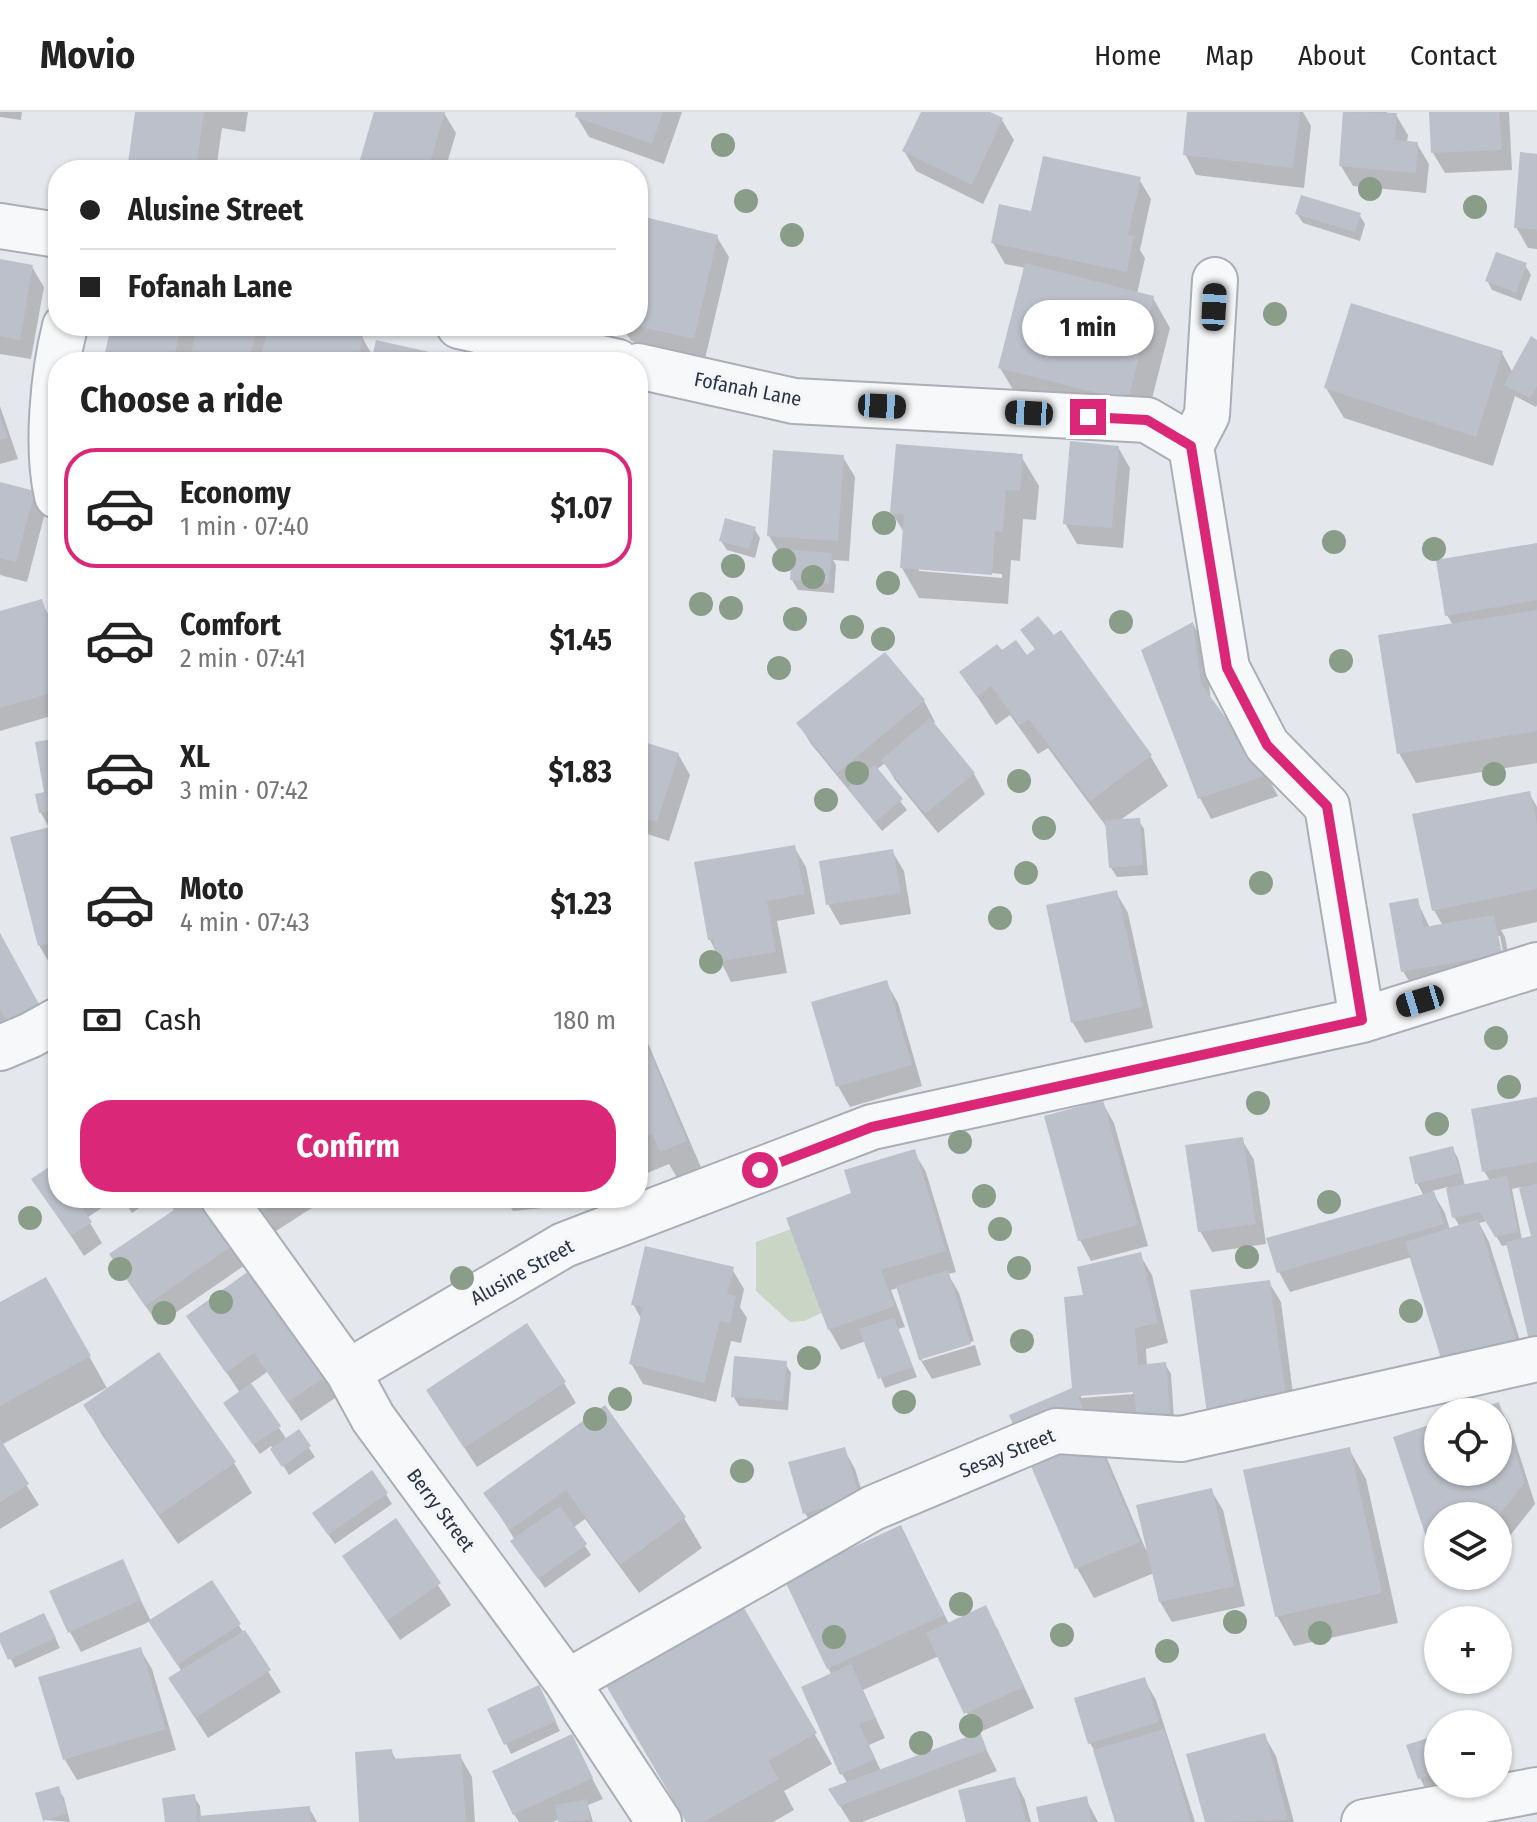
<!DOCTYPE html>
<meta charset="utf-8">
<style>
body{margin:0;font-family:"Fira Sans Condensed",sans-serif;background:#f6f6f6;color:#222;height:100vh;display:flex;flex-direction:column;font-size:30px;white-space:nowrap}
*{box-sizing:border-box;margin:0}
p{font-size:26px;color:#767676}
.icon{flex:none;width:44px;height:44px;fill:none;stroke:currentColor;stroke-width:2;stroke-linecap:round;stroke-linejoin:round}
.map{position:relative;flex:1;overflow:hidden}
.drawer{position:absolute;left:48px;top:240px;width:600px;height:856px;display:flex;flex-direction:column;background:#fff;border-radius:32px;box-shadow:0 2px 6px #0004}
.drawer>*{flex:none}
.guide{position:absolute;left:48px;top:48px;width:600px;height:176px;border-radius:32px;box-shadow:0 2px 6px #0004;display:grid;align-content:center;height:176px;padding:0 32px;background:#fff}
.controls{position:absolute;left:1424px;top:1286px;display:grid;gap:16px}
.controls a{display:grid;place-items:center;width:88px;height:88px;border-radius:50%;background:#fff;box-shadow:0 2px 6px #0004;font-size:40px}
.end{position:absolute;width:36px;height:36px;margin:-18px;border:10px solid #db2777;background:#fff;box-shadow:0 0 0 4px #fff}
.from{border-radius:50%}
.bubble{position:absolute;height:56px;border-radius:28px;background:#fff;box-shadow:0 2px 6px #0004;font-size:26px;font-weight:700;line-height:56px;text-align:center}
.car{position:absolute;width:24px;height:48px;margin:-24px -12px;border-radius:10px;box-shadow:0 0 6px 2px #0007;background:linear-gradient(#222 24%,#8ab4d8 0 40%,#222 0 76%,#8ab4d8 0 86%,#222 0)}
.guide b{display:flex;align-items:center;gap:28px;height:76px;font-size:30px}
.guide b+b{border-top:2px solid #e0e0e0}
.guide i{width:20px;height:20px;background:#222}
ul{padding:0;list-style:none}
li{display:flex;align-items:center;gap:24px;height:120px;margin:0 16px 12px;padding:0 16px;border:4px solid transparent;border-radius:32px}
li div{flex:1}
li b{display:block;font-size:30px}
li em{font-style:normal;font-weight:700}
li.selected{border-color:#db2777}
li>.icon{width:72px;height:72px;stroke-width:1.5}
h2{padding:0 32px;font-size:36px;line-height:96px}
.pay{display:flex;align-items:center;gap:20px;height:88px;padding:0 32px;font-size:30px}
.pay p{margin-inline-start:auto}
.action{display:flex;gap:16px;margin-top:auto;padding:16px 32px}
.action a{flex:1;height:92px;border-radius:32px;background:#db2777;color:#fff;font-size:32px;font-weight:700;line-height:92px;text-align:center}
header{display:flex;align-items:center;gap:48px;box-sizing:border-box;height:112px;padding:0 40px;background:#fff;border-bottom:2px solid #e0e0e0}
header strong{font-size:38px}
nav{display:flex;gap:44px;margin-inline-start:auto;font-size:28px}
.map>svg:first-child{display:block}
</style>
<header>
<strong>Movio</strong>
<nav><a>Home</a><a>Map</a><a>About</a><a>Contact</a></nav>
</header>
<div class="map">
<svg width="1537" height="1710" viewBox="0 0 1537 1710">
<rect width="100%" height="100%" fill="#e4e7ec"/>
<!-- green -->
<path fill="#c9d6c5" d="M802,1113L828,1198L804,1209L790,1210L756,1179V1130Z"/>
<!-- shadow -->
<path fill="#0003" fill-rule="evenodd" d="M0,0H22L21,8L0,5Z
M137,0H248L245,20L222,16L216,58H129Z
M377,0L444,1L456,21L445,58H360Z
M578,0H682L664,52L589,25L577,5Z
M923,0H985L1002,8L1014,28L983,92L916,59L904,39Z
M1189,0H1303L1311,14L1304,76L1196,63L1185,42Z
M1345,0H1387V2L1396,3L1408,23L1407,31L1417,32L1429,52L1426,81L1353,74L1341,54Z
M1431,0H1509L1512,58L1445,61L1433,41Z
M1537,44V137L1528,136L1516,115Z
M638,64L644,74L638,100Z
M1139,67L1151,87L1140,138L1145,146L1137,182L1153,186L1170,216L1144,318L1018,286L1000,256L1026,156L1005,152L993,131L1033,101Z
M1297,102H1359L1365,112L1360,129L1303,111Z
M638,119L717,125L729,145L705,247L631,229L622,214H638Z
M0,149L32,155L44,175L31,247L0,242Z
M1525,153L1531,163L1521,189L1492,178L1487,168Z
M113,214H267L270,218V214H312L362,225L374,246L466,250H105Z
M575,214H621L619,224Z
M1537,230V293L1536,295L1515,284L1493,354L1344,306L1326,276L1502,241L1513,261Z
M0,294L18,347L0,352Z
M1118,335L1130,356L1123,436L1077,432L1065,411Z
M1021,344L1039,374L1036,408L1023,407L1020,449L1011,448L1008,492L919,486L902,456L905,422L892,401ZM919,455L1002,462V466L919,459Z
M843,345L855,365L849,449L833,448L836,453L834,481L798,478L792,468L794,445L781,444L769,424Z
M0,372L33,381L45,401L27,470L0,463Z
M754,416L760,426L755,446L727,438L721,429Z
M1537,433V651L1416,671L1399,641L1453,513L1447,503Z
M41,490L51,507L58,505V602L0,619V502Z
M1193,512L1204,532L1211,589L1267,664L1278,684L1211,707L1200,686Z
M1022,519L1054,525L1061,520L1151,645L1168,674L1119,709L1138,708L1144,717L1148,763L1117,765L1111,756L1108,717L1048,636L1038,642L1010,603L996,613L961,560L1001,541L1026,545L1036,538Z
M885,542L924,589L935,610L932,612L974,662L985,682L938,721L895,668L885,651L876,658L907,698L882,719L811,632L799,612Z
M58,628V852L51,854L39,833L50,717L41,701Z
M638,630L678,642L690,663L669,729L638,719Z
M1529,681L1537,695V810L1501,818L1505,825L1512,862L1415,879L1403,859L1417,789L1430,816L1443,814L1434,798ZM1496,824H1500L1505,851L1501,852Z
M794,735L806,755L815,802L777,809L787,861L731,870L710,828Z
M892,739L904,759L911,802L840,813L828,792Z
M1116,780L1128,801L1153,916L1085,931L1073,911L1048,795Z
M0,824L21,930L0,917Z
M886,870L898,891L922,974L850,995L838,974Z
M638,908L703,1060L679,1069L669,1052L638,1065Z
M1537,987V1243L1508,1133L1502,1134L1487,1109L1479,1111L1489,1130L1527,1251L1412,1145L1290,1180L1279,1160L1424,1084L1417,1071L1452,1036L1458,1046L1465,1074L1490,1069L1484,1059ZM1448,1075L1454,1105L1460,1115L1450,1118L1445,1101L1432,1079ZM1521,1075L1534,1126L1522,1128L1512,1077Z
M1102,990L1114,1011L1148,1134L1091,1149L1080,1128Z
M1242,1028L1254,1048L1266,1132L1212,1140L1200,1119Z
M914,1040L926,1060L956,1160L948,1162L959,1181L974,1229L922,1245V1249L975,1233L981,1253L932,1267L920,1247L898,1176L891,1178L905,1215L898,1217L917,1265L885,1276L866,1229L841,1238L829,1217L854,1083Z
M58,1051V1086H108L110,1090L87,1106L102,1131L84,1144L34,1068Z
M122,1086H154L132,1101Z
M168,1086H201L245,1153L158,1213L112,1143L176,1099Z
M246,1086H327L270,1123Z
M505,1086H551L552,1095L513,1099Z
M1140,1143L1152,1163L1168,1231L1146,1237L1147,1254L1165,1252L1171,1262L1175,1321L1138,1300L1089,1304L1146,1438L1211,1378L1223,1398L1245,1494L1172,1510L1160,1490L1154,1461L1094,1486L1077,1456L1074,1278L1086,1185ZM1133,1278V1282L1081,1286V1282Z
M732,1157L744,1177L740,1195L747,1206L741,1231L731,1229L716,1290L643,1272L631,1251L642,1208L633,1192Z
M46,1167L108,1278L159,1243L234,1351L252,1381L178,1432L102,1323L85,1293L108,1278L106,1276L1,1333L39,1393L0,1417V1192Z
M1269,1170L1281,1190L1297,1312L1221,1322Z
M189,1204L326,1264L338,1284L301,1309L267,1260L250,1272L287,1328L298,1320L315,1345L289,1363L271,1334L260,1342L231,1301L240,1281Z
M785,1251L791,1261L788,1298L739,1294L733,1284Z
M564,1271L576,1291L477,1355L440,1299Z
M1498,1293L1510,1313L1535,1392L1505,1430L1498,1432V1404H1438V1445L1430,1430L1438,1312V1360H1498V1300H1476Z
M605,1296L684,1406L702,1436L639,1481L585,1407L573,1416L591,1443L545,1476L519,1439L515,1428L486,1381Z
M844,1337L855,1357L870,1406L817,1422L805,1401Z
M1349,1337L1366,1367L1398,1511L1294,1534L1277,1504Z
M386,1382L392,1392L335,1432L320,1411Z
M396,1409L451,1493L400,1528L344,1445Z
M901,1415L949,1512L997,1516L1034,1596L978,1621L997,1659L862,1710H850L830,1678L848,1672L842,1662L832,1563L828,1556ZM939,1544L978,1623L881,1659L869,1633L885,1626L863,1578Z
M122,1450L151,1509L212,1471L281,1580L208,1626L183,1587L182,1560L151,1509L81,1540L70,1520Z
M740,1494L832,1652L784,1679L794,1698L773,1710H688Z
M49,1513L60,1536L15,1556L0,1523Z
M140,1537L152,1557L176,1638L77,1668L65,1648L40,1566Z
M1144,1567L1156,1588L1195,1710H1117L1097,1643L1090,1631Z
M544,1585L560,1619L511,1642L490,1598Z
M1264,1623L1276,1644L1294,1710H1207L1188,1643Z
M1433,1626L1438,1636V1671L1425,1676L1420,1666Z
M391,1639L397,1649L460,1644L472,1665L475,1710H361Z
M580,1643L603,1687L588,1693L593,1710H560V1707L553,1710H519L514,1702Z
M1014,1667L1025,1688L1031,1710H968Z
M58,1677L64,1686L70,1710L45,1708Z
M194,1685L200,1694L201,1706L309,1696L317,1710H167Z
M1086,1687L1098,1710H1041Z"/>
<!-- building -->
<path fill="#bbc0ca" d="M135,0H204L196,58H127Z
M374,0H445L428,58H357Z
M576,0H663L652,32L575,5Z
M921,0H990L1003,6L972,73L902,39Z
M1187,0H1300L1293,56L1183,43Z
M1343,0L1397,1L1395,28L1418,30L1416,61L1339,54Z
M1429,0H1499L1502,38L1431,41Z
M1520,40L1537,42V118L1514,116Z
M1043,44L1141,65L1128,123L1134,124L1127,160L991,131L999,92L1031,99Z
M1301,83L1361,101L1355,120L1295,102Z
M641,104L718,123L694,227L638,214V116Z
M1496,140L1527,151L1516,181L1485,169Z
M0,147L33,153L20,228L0,224Z
M1025,151L1154,184L1128,289L998,256Z
M1351,191L1503,239L1476,325L1324,276Z
M111,214H181L173,250H103Z
M197,214H257L249,250H189Z
M268,214H322L363,223L357,250H260Z
M1531,224L1537,228V274L1530,286L1504,273Z
M376,228L469,249V250H371Z
M0,304L8,326L0,328Z
M1070,329L1119,334L1112,416L1063,412Z
M896,332L1023,342L1020,379L1006,378L1003,420L995,419L992,463L900,456L904,402L890,401Z
M773,338L844,343L838,429L767,424Z
M0,370L35,379L16,450L0,446Z
M725,406L756,415L749,437L719,429Z
M1537,431V488L1445,504L1436,448Z
M792,438L832,441L829,472L790,468Z
M42,487L48,506L58,503V579L0,596V499Z
M1537,498V619L1397,642L1378,523Z
M1038,504L1054,523L1061,518L1152,643L1090,689L1029,607L1019,613L991,574L977,585L959,560L997,532L1002,538L1016,528L1027,543L1035,537L1020,518Z
M1193,510L1201,572L1268,663L1198,687L1141,538Z
M885,540L925,588L837,661L796,611Z
M930,606L975,661L925,702L881,648Z
M58,626V698L39,701L35,682L44,680L35,630Z
M638,628L679,641L657,710L638,704Z
M875,653L903,687L875,710L847,676Z
M1530,679L1537,712V777L1432,799L1412,702Z
M1140,706L1143,753L1109,756L1105,708Z
M58,713V829L38,834L10,725Z
M795,733L805,782L767,789L776,840L717,850L713,828H708L694,750Z
M893,737L901,781L826,793L819,749Z
M1117,778L1143,895L1071,911L1046,793Z
M1418,786L1424,815L1494,803L1502,842L1401,860L1389,791Z
M0,821L40,894L8,911L0,897Z
M887,868L912,953L836,975L811,890Z
M638,912L687,1029L660,1040L652,1022L638,1028Z
M1537,985V1050L1482,1060L1471,997Z
M1103,988L1138,1113L1078,1129L1044,1004Z
M1243,1025L1256,1112L1198,1120L1185,1033Z
M1453,1034L1460,1061L1415,1072L1409,1045Z
M915,1037L946,1139L881,1158L895,1194L828,1218L786,1106L851,1081L844,1058Z
M58,1049V1086H75L92,1110L71,1124L31,1067Z
M1507,1064L1518,1120L1495,1125L1480,1100L1452,1106L1446,1076Z
M1537,1072V1235L1531,1237L1506,1130L1531,1124L1519,1076Z
M1434,1079L1444,1112L1277,1161L1266,1126Z
M166,1086H203L235,1132L145,1194L109,1142L174,1098Z
M245,1086H284L257,1104Z
M1478,1107L1517,1231L1443,1253L1405,1130Z
M645,1134L734,1155L727,1182L736,1184L730,1211L720,1209L704,1271L629,1252L643,1195L631,1193Z
M1141,1140L1158,1211L1135,1216L1138,1253L1166,1250L1171,1312L1138,1315L1134,1280L1078,1284L1140,1430L1075,1457L1009,1303L1072,1276L1064,1185L1083,1183L1077,1155Z
M253,1156L328,1263L288,1290L254,1241L226,1261L186,1204Z
M948,1158L971,1232L919,1248L896,1174Z
M46,1165L91,1244L0,1294V1190Z
M1270,1168L1287,1292L1207,1302L1190,1178Z
M894,1205L913,1255L878,1267L859,1217Z
M527,1211L566,1270L464,1336L426,1278Z
M159,1240L236,1350L159,1403L83,1293Z
M734,1244L787,1249L783,1289L731,1285Z
M251,1271L281,1314L253,1333L223,1291Z
M1499,1290L1525,1371L1498,1404H1438V1428L1428,1431L1393,1325L1438,1310V1360H1498V1300L1471,1299Z
M605,1293L686,1405L620,1453L566,1378L510,1418L483,1381Z
M299,1317L311,1334L282,1355L270,1337Z
M0,1327L29,1372L0,1390Z
M845,1335L860,1386L803,1402L788,1350Z
M1350,1335L1382,1481L1275,1505L1243,1358Z
M372,1358L388,1381L328,1423L312,1401Z
M1212,1376L1235,1474L1159,1490L1136,1393Z
M560,1394L587,1432L538,1467L510,1429Z
M396,1406L441,1471L387,1509L342,1444Z
M901,1413L944,1503L827,1557L784,1467Z
M123,1447L141,1488L68,1521L49,1479Z
M212,1468L241,1512L177,1553L148,1509Z
M741,1491L817,1621L768,1649L779,1667L704,1710H686L604,1570Z
M986,1493L1024,1575L964,1602L926,1521Z
M44,1501L56,1526L8,1548L0,1530V1521Z
M245,1518L271,1558L195,1606L168,1566Z
M141,1535L166,1617L63,1648L38,1565Z
M851,1552L875,1606L859,1612L875,1647L840,1663L801,1575Z
M1145,1565L1159,1610L1088,1632L1074,1586Z
M539,1573L556,1609L504,1633L487,1597Z
M1164,1617L1191,1710H1115L1093,1638Z
M980,1620L987,1638L839,1694L828,1677Z
M1265,1621L1288,1708L1205,1710L1186,1642Z
M572,1622L593,1666L513,1703L492,1659Z
M1434,1624L1438,1638V1660L1418,1667L1406,1633Z
M392,1637L393,1647L461,1642L466,1710H359L355,1640Z
M1015,1665L1026,1710H966L958,1678Z
M59,1674L67,1702L43,1709L35,1681Z
M195,1682L198,1710H165L162,1686Z
M1087,1684L1092,1710H1039L1036,1695Z
M587,1687L590,1708L558,1710L555,1693Z
M310,1694L311,1710H200L199,1704Z"/>
<g fill="none" stroke-linecap="round" stroke-linejoin="round">
<defs>
<path id="minor" d="M0,114L58,123
M459,214L618,250
M638,254L794,289L1147,308L1191,334L1227,556L1267,633L1327,694L1362,908
M1191,334L1207,303L1215,168
M57,384C46,336 53,262 65,214
M0,936L31,923L58,908
M223,1086L348,1260L373,1306L567,1570L659,1710
M348,1260L564,1133L872,1015L1362,908L1537,853
M567,1570L873,1396L1056,1319L1181,1327L1537,1247
M1364,1710L1537,1678"/>
</defs>
<!-- minor casing -->
<use href="#minor" stroke="#a9aeb7" stroke-width="48"/>
<!-- minor -->
<use href="#minor" stroke="#f7f8fa" stroke-width="44"/>
</g>
<!-- trees -->
<g fill="#899d89">
<circle cx="723" cy="33" r="12"/>
<circle cx="1370" cy="77" r="12"/>
<circle cx="746" cy="89" r="12"/>
<circle cx="1475" cy="95" r="12"/>
<circle cx="792" cy="123" r="12"/>
<circle cx="1275" cy="202" r="12"/>
<circle cx="884" cy="411" r="12"/>
<circle cx="1334" cy="430" r="12"/>
<circle cx="1434" cy="437" r="12"/>
<circle cx="784" cy="448" r="12"/>
<circle cx="733" cy="454" r="12"/>
<circle cx="813" cy="465" r="12"/>
<circle cx="888" cy="471" r="12"/>
<circle cx="701" cy="492" r="12"/>
<circle cx="731" cy="496" r="12"/>
<circle cx="795" cy="507" r="12"/>
<circle cx="1121" cy="510" r="12"/>
<circle cx="852" cy="515" r="12"/>
<circle cx="883" cy="527" r="12"/>
<circle cx="1341" cy="549" r="12"/>
<circle cx="779" cy="556" r="12"/>
<circle cx="857" cy="661" r="12"/>
<circle cx="1494" cy="662" r="12"/>
<circle cx="1019" cy="669" r="12"/>
<circle cx="826" cy="688" r="12"/>
<circle cx="1044" cy="716" r="12"/>
<circle cx="1026" cy="761" r="12"/>
<circle cx="1261" cy="771" r="12"/>
<circle cx="1000" cy="806" r="12"/>
<circle cx="711" cy="850" r="12"/>
<circle cx="1496" cy="926" r="12"/>
<circle cx="1509" cy="975" r="12"/>
<circle cx="1258" cy="991" r="12"/>
<circle cx="1437" cy="1012" r="12"/>
<circle cx="960" cy="1030" r="12"/>
<circle cx="984" cy="1084" r="12"/>
<circle cx="1329" cy="1090" r="12"/>
<circle cx="30" cy="1106" r="12"/>
<circle cx="1000" cy="1117" r="12"/>
<circle cx="1247" cy="1145" r="12"/>
<circle cx="1019" cy="1156" r="12"/>
<circle cx="120" cy="1157" r="12"/>
<circle cx="462" cy="1166" r="12"/>
<circle cx="221" cy="1190" r="12"/>
<circle cx="1411" cy="1199" r="12"/>
<circle cx="164" cy="1201" r="12"/>
<circle cx="1022" cy="1229" r="12"/>
<circle cx="809" cy="1246" r="12"/>
<circle cx="620" cy="1287" r="12"/>
<circle cx="904" cy="1290" r="12"/>
<circle cx="595" cy="1307" r="12"/>
<circle cx="742" cy="1359" r="12"/>
<circle cx="961" cy="1492" r="12"/>
<circle cx="1235" cy="1510" r="12"/>
<circle cx="1320" cy="1521" r="12"/>
<circle cx="1062" cy="1523" r="12"/>
<circle cx="834" cy="1525" r="12"/>
<circle cx="1167" cy="1539" r="12"/>
<circle cx="971" cy="1614" r="12"/>
<circle cx="921" cy="1631" r="12"/>
</g>
<g fill="none" stroke-linecap="round" stroke-linejoin="round">
<!-- route -->
<path stroke="#db2777" stroke-width="10" d="M760,1058L872,1015L1362,908L1327,694L1267,633L1227,556L1191,334L1147,308L1088,305"/>
</g>
<g text-anchor="middle" stroke-width="7" stroke-linejoin="round" paint-order="stroke">
<!-- street labels -->
<g font-size="20" fill="#2b3445" stroke="#f4f6f9">
<text transform="translate(748 277) rotate(11)" y="7">Fofanah Lane</text>
<text transform="translate(522 1160) rotate(-29)" y="7">Alusine Street</text>
<text transform="translate(1007 1341) rotate(-22)" y="7">Sesay Street</text>
<text transform="translate(441 1398) rotate(53)" y="7">Berry Street</text>
</g>
</g>
</svg>
<div class="controls">
<a><svg class="icon" aria-label="locate" viewBox="0 0 24 24"><circle cx="12" cy="12" r="6"/><path d="M12 2v4M12 18v4M2 12h4M18 12h4"/></svg></a>
<a><svg class="icon" aria-label="layers" viewBox="0 0 24 24"><path d="M12 4l9 5-9 5-9-5zM3 14l9 5 9-5"/></svg></a>
<a>+</a>
<a>−</a>
</div>
<i class="end from" style="left:760px;top:1058px"></i>
<i class="end" style="left:1088px;top:305px"></i>
<div class="bubble" style="left:1022px;top:188px;width:132px">1 min</div>
<i class="car" style="left:1214px;top:195px;rotate:3deg"></i>
<i class="car" style="left:882px;top:294px;rotate:93deg"></i>
<i class="car" style="left:1029px;top:301px;rotate:273deg"></i>
<i class="car" style="left:1420px;top:889px;rotate:253deg"></i>
<div class="guide">
<b><i class="from"></i>Alusine Street</b>
<b><i></i>Fofanah Lane</b>
</div>
<section class="drawer">
<h2>Choose a ride</h2>
<ul>
<li class="selected"><svg class="icon" aria-label="car" viewBox="0 0 24 24"><path d="M5 17H2v-5l4-1 3-4h7l3 4 3 1v5h-3M9 17h6M6 11h13"/><circle cx="7" cy="17" r="2"/><circle cx="17" cy="17" r="2"/></svg><div><b>Economy</b><p>1 min · 07:40</p></div><em>$1.07</em></li>
<li><svg class="icon" aria-label="car" viewBox="0 0 24 24"><path d="M5 17H2v-5l4-1 3-4h7l3 4 3 1v5h-3M9 17h6M6 11h13"/><circle cx="7" cy="17" r="2"/><circle cx="17" cy="17" r="2"/></svg><div><b>Comfort</b><p>2 min · 07:41</p></div><em>$1.45</em></li>
<li><svg class="icon" aria-label="car" viewBox="0 0 24 24"><path d="M5 17H2v-5l4-1 3-4h7l3 4 3 1v5h-3M9 17h6M6 11h13"/><circle cx="7" cy="17" r="2"/><circle cx="17" cy="17" r="2"/></svg><div><b>XL</b><p>3 min · 07:42</p></div><em>$1.83</em></li>
<li><svg class="icon" aria-label="car" viewBox="0 0 24 24"><path d="M5 17H2v-5l4-1 3-4h7l3 4 3 1v5h-3M9 17h6M6 11h13"/><circle cx="7" cy="17" r="2"/><circle cx="17" cy="17" r="2"/></svg><div><b>Moto</b><p>4 min · 07:43</p></div><em>$1.23</em></li>
</ul>
<div class="pay"><svg class="icon" aria-label="cash" viewBox="0 0 24 24"><path d="M3 7h18v10H3z"/><circle cx="12" cy="12" r="2"/></svg>Cash<p>180 m</p></div>
<div class="action"><a>Confirm</a></div>
</section>
</div>
